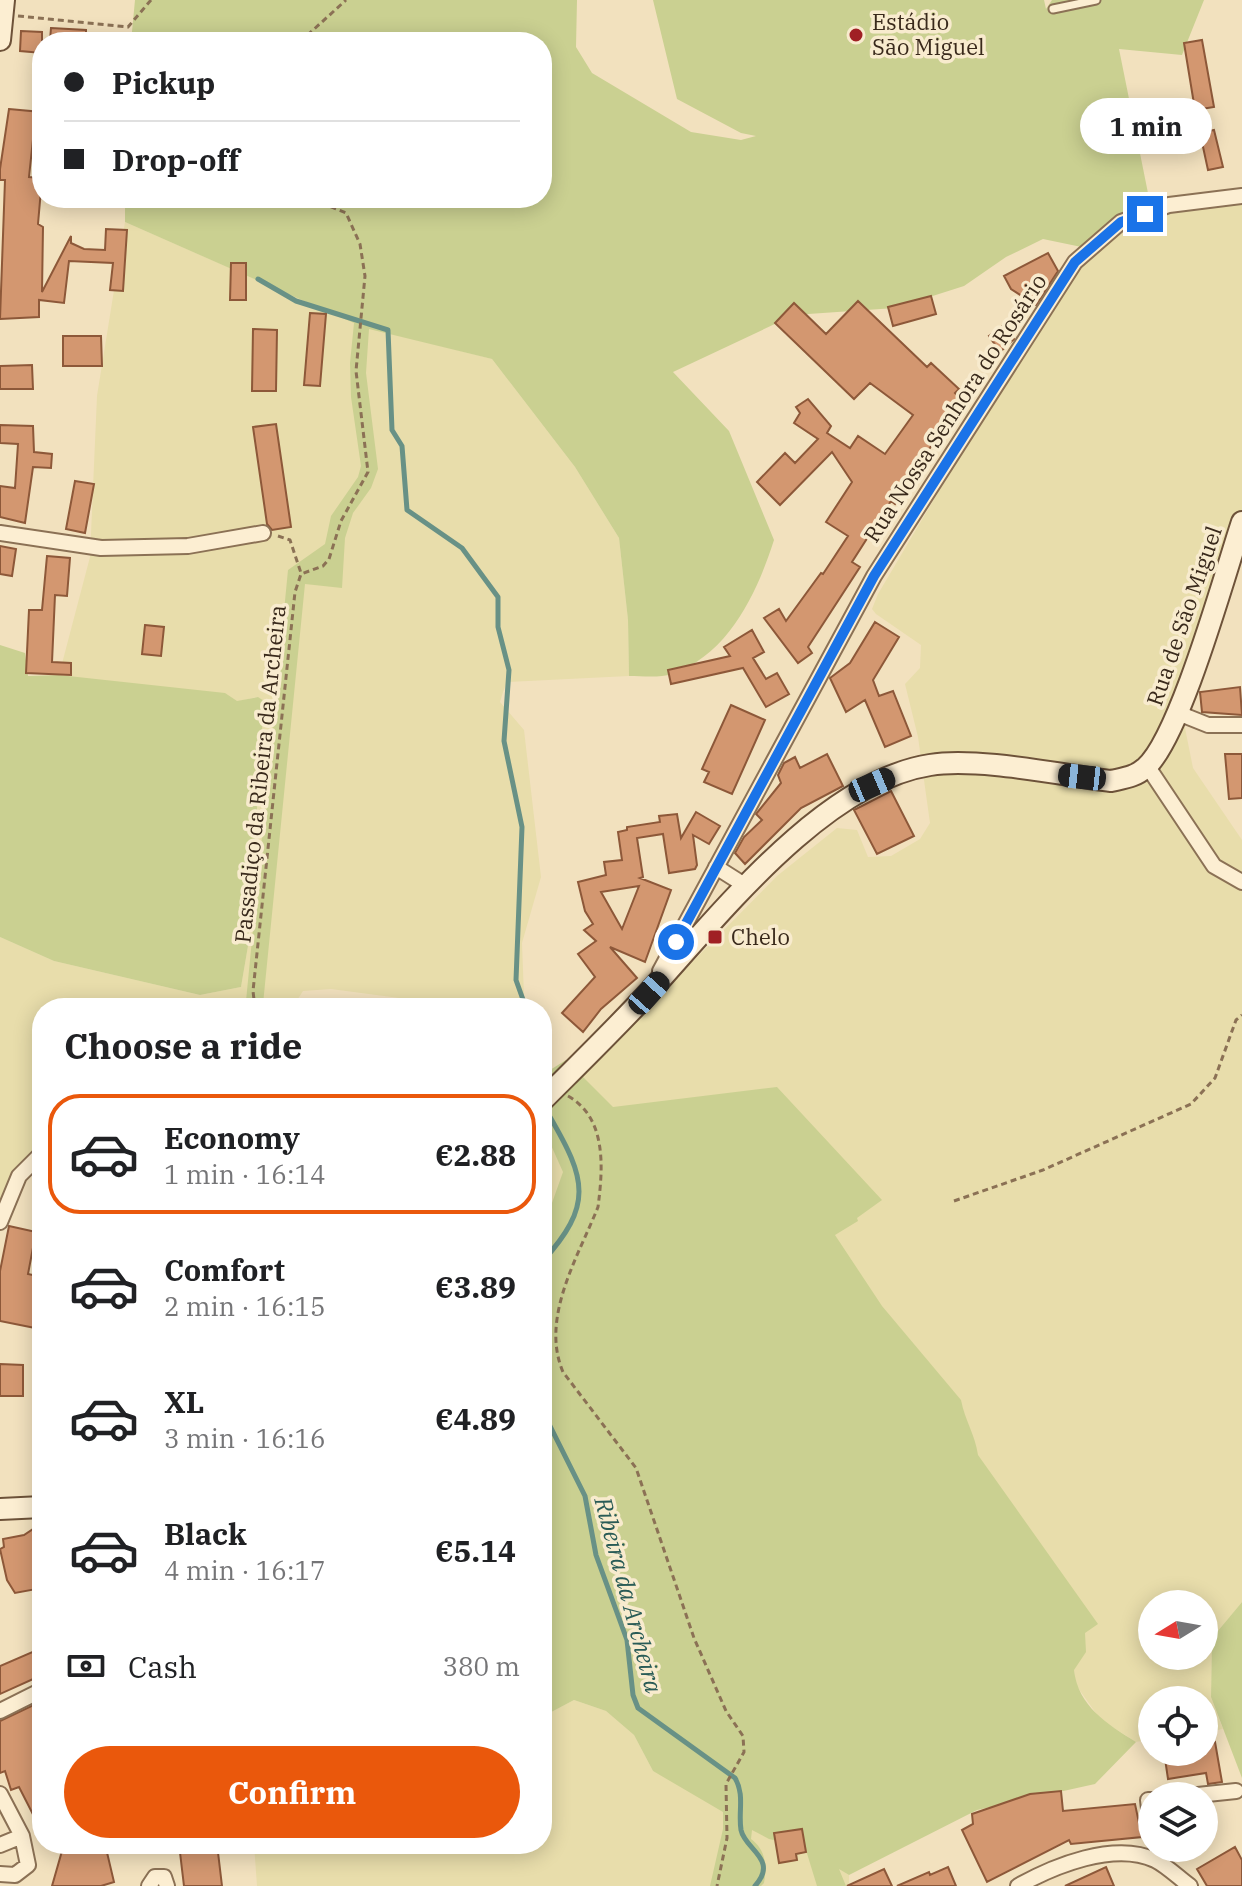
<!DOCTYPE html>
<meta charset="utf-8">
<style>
body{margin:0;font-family:"IBM Plex Serif",serif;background:#f6f6f6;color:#202124;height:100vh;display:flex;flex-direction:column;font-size:30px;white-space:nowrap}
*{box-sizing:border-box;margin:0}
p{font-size:26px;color:#757577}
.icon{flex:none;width:44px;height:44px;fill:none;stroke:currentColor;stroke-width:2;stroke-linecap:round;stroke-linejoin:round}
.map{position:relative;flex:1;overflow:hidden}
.side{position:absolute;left:32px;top:998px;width:520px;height:856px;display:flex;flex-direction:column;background:#fff;border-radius:32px;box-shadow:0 4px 20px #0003}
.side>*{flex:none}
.guide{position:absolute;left:32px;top:32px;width:520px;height:176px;border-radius:32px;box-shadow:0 4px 20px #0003;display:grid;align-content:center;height:176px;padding:0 32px;background:#fff}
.needle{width:52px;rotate:259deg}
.buttons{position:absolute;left:1138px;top:1590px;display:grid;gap:16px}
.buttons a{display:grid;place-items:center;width:80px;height:80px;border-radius:50%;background:#fff;box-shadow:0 4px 20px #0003;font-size:40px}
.end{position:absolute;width:36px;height:36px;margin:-18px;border:10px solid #1a73e8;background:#fff;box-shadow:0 0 0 4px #fff}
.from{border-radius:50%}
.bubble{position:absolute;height:56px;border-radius:28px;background:#fff;box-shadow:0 4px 20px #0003;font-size:26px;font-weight:700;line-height:56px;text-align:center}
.car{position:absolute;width:24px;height:48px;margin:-24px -12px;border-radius:10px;box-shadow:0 0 6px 2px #0007;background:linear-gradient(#222 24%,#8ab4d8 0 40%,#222 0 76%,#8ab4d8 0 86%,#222 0)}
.guide b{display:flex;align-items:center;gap:28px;height:76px;font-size:30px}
.guide b+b{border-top:2px solid #e0e0e0}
.guide i{width:20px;height:20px;background:#202124}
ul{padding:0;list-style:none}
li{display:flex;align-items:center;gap:24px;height:120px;margin:0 16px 12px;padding:0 16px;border:4px solid transparent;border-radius:32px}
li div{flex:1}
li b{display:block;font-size:30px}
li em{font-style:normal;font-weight:700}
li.on{border-color:#ea580c}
li>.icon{width:72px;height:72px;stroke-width:1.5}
h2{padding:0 32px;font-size:36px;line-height:96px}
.pay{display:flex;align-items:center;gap:20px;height:88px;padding:0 32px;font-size:30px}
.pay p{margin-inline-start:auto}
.primary-button{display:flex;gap:16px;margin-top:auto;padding:16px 32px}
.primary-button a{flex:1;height:92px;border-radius:48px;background:#ea580c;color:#fff;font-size:32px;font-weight:700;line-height:92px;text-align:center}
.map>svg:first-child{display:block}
</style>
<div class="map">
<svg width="1242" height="1886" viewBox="0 0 1242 1886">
<rect width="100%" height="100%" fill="#f2e1be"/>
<!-- farmland -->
<path fill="#e8ddab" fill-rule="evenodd" d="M1242,200V556L1229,559L1178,693L1193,768L1242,840V1602L1212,1638L1211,1697L1223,1729L1204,1732V1700H1152V1739L1136,1742L1100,1719L1076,1685L1074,1670L832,1230L551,1216L542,1231V1077L583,1073L777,876L837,828L857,830L868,857L891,856L920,839L930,823L918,737L905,684L920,668L921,645L876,614L872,609L878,594L1052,300L1093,253L1151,208ZM1152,1604H1204V1656H1152Z
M125,222L362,326L492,359L575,467L619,538L628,620L629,676L507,682L503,692L500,702L524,730L541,877L522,943L524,997L517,1004L507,1008H422L399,998L331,989L303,991L292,1008H42V1149L0,1224V937L54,961L200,995L241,987L248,946L264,701L257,697L235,702L59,675L90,557L97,396Z
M574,1700L606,1711L634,1735L653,1771L806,1847L849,1875V1886H257L254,1844H542V1717Z"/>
<!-- green -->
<path fill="#cad091" d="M135,0H577L576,47L592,73L691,132L741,140L756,136L741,133L677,99L653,0H1044L1046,9L1052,0H1204L1182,55L1119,49L1151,208L1096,250L1043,239L1006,257L964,286L895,308L794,315L673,372L729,431L774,540C757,593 729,654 672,674C660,678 642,676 629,676L628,620L619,538L575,467L492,359L369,329L366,373L378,469L371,488L353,513L345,538L342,588L305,584L263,1004L267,1008H248L246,1001L288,570L325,544L331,516L358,477L361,466L351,397L350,363L354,323L125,222V198H542V42H131Z
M0,645L25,653L28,676L59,675L225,693L237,701L258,697L264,701L248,946L241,987L200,995L54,961L0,937Z
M566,1060L613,1107L777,1087L882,1200L857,1218L858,1221L835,1235L882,1306L961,1400C965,1421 975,1434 978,1455L1098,1624L1085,1633L1086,1652L1074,1670C1078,1706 1107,1724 1136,1742L1095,1784L977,1810L849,1875L839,1869L846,1886H817L805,1847L769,1839L752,1830L751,1839C766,1850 767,1866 764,1883L761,1886H710L723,1829V1812L653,1771L634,1735L606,1711L574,1700L542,1717V1231L563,1172L546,1134L542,1137V1075Z
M1242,1602V1778L1211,1697L1212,1638Z"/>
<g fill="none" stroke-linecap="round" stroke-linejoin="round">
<!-- stream -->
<path stroke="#689186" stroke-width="5" d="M258,279L296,301L388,330L392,430L402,446L407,510L462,548L498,597V627L509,670L504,741L522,827L516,980L526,1008
M542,1262C594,1205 586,1179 550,1117
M542,1410L585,1496L596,1555L627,1640L633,1695L638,1708L735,1778C745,1795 738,1812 741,1830C745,1850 779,1859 755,1886"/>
</g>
<!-- building -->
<path fill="#d39770" stroke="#8d5839" stroke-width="2" fill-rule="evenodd" d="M51,28L86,30V42L50,40Z
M21,31L42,32V53L20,51Z
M1202,40L1214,107L1195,110L1184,43Z
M9,109L41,112L40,130H34L29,177L42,178L38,224L43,227L42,292L71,236V243L84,249L105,250L106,229L127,230L123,291L110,290L113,263L69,261L64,303L39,300V317L0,319L5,180H0V169Z
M1214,130L1223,167L1208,170L1200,133Z
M1048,253L1058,271L1036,305L1011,289L1004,276Z
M231,263H246V300H230Z
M931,296L936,314L893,326L888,307Z
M858,301L927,367L931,363L959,389L955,393L962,400L935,433L938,435L895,504L891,501L852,562L860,567L808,647L812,653L798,663L764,618L779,609L786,621L821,573L823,574L848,536L826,522L852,482L832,452L780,505L757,482L785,453L795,463L818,439L794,423L800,413L796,407L808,399L831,426L827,433L850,448L858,436L885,454L913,415L870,383L854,399L775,323L794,303L826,334Z
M310,313L326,314L320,386L304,385Z
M1004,325L1014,339L1000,352L989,336Z
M253,329L277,330L276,391H252Z
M63,336H101L102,366H63Z
M32,365L33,389H0V366Z
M276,424L291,527L272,530L267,524L253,427Z
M0,425L33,426L34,452L52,454L51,468L33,467L25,523L0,517V486L15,488L18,444L0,443Z
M75,481L94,484L85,533L66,529Z
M0,546L16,549L12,576L0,574Z
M47,556L70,558L67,596L55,595L52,662L71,663V675L26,673L29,610H42Z
M875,622L899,637L873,680L879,696L893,691L911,736L885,747L865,700L846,712L830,678L850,663Z
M145,625L164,627L161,656L142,654Z
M752,630L764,652L753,658L766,679L777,673L789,694L766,707L743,668L671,684L668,670L730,656L724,647Z
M1240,687L1242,715L1202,712L1200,692Z
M731,705L765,720L732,794L704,782L709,772L702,769Z
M827,754L843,786L801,808L745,864L735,853L744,837L762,820L756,814L781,783L778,775L784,763L795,757L800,768Z
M1225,754H1242V798L1229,799Z
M891,791L914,836L877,854L854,810Z
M696,812L720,826L709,844L693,835L697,865L695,869L669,873L663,834L637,838L643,877L640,878L671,890L645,962L610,947L637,978L601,1009L583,1032L562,1013L595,977L578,954L596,941L584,930L593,924L585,911L578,882L606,875L604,862L622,860L618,832L627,830V827L660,822L659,816L677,814L681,838ZM639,886L622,929L601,892Z
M9,1226L36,1232L28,1274L42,1277L40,1329L0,1321V1271Z
M0,1364L23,1365V1396H0Z
M42,1523V1588L15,1593L7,1580L0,1549L4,1547L3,1539L24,1535Z
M37,1650L42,1662V1675L0,1694V1666Z
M42,1701V1832L19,1787L11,1790L5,1771L0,1773V1721Z
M1215,1742L1222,1782L1208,1784L1206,1773L1168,1779L1164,1752H1204V1744Z
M1061,1791L1063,1811L1135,1804L1142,1837L1071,1844L1069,1840L987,1882L962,1830L973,1824L972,1814L1030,1794Z
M802,1829L806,1852L796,1854L797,1860L779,1863L774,1833Z
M64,1844H105L114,1882L101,1886H52Z
M179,1844H217L222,1886H184Z
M1235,1847L1242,1860V1886H1207L1197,1869Z
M948,1867L956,1886H897L929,1872L930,1875Z
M1106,1867L1114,1886H1065Z
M884,1869L892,1886H847Z"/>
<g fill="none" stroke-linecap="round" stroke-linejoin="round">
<defs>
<path id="lane" d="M1053,9L1096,0"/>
<path id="street" d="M0,533L101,548L188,546L263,533
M1178,713L1208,725H1242
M1148,767L1214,866L1242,882
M716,867L746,886
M660,971L874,576L1075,262L1121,222L1169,205L1242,196
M0,1222L19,1176L42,1153
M0,1711L42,1690
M0,1794L22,1836L28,1865L15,1875L0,1874
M1188,1796L1236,1791
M1152,1800H1148L1152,1836
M0,1845L22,1836
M149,1886L155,1877H164L167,1886
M1018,1886C1054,1866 1114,1841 1155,1860C1167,1866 1179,1878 1190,1886"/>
<path id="secondary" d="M0,40L4,0
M542,1101C579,1064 617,1027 652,989C721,913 825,781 930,765C977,757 1062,775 1111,781C1124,778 1135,777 1145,768C1180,738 1225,573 1242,522
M0,1509L42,1507"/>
</defs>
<!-- lane casing -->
<use href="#lane" stroke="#8b7155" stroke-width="11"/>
<!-- street casing -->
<use href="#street" stroke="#8b7155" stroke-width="18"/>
<!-- secondary casing -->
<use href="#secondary" stroke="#6d5239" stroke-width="24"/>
<!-- path -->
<path stroke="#8b7155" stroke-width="3" stroke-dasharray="6 4" stroke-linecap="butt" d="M18,16L128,27L151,0
M300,42L346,0
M278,536L290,540L301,573
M255,1008L253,991L295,592L301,574L323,566L329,559L341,521L368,472L356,371L365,276L360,244L346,213L309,198
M568,1096C607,1118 603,1168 598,1207C578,1257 540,1318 563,1372L636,1468L694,1638L726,1711L743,1736L744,1752L726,1784L727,1838L717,1886
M954,1201L1043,1170L1191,1104L1215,1078L1236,1020L1242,1015"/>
<!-- lane -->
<use href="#lane" stroke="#fceed2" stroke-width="7"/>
<!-- street -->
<use href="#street" stroke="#fceed2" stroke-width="14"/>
<!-- secondary -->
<use href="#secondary" stroke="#fceed2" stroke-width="20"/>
</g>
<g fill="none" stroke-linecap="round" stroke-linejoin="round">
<!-- route -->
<path stroke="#1a73e8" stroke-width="10" d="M676,942L874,576L1075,262L1121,222L1145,214"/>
</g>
<!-- markers -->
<g fill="#a02024" stroke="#f8ebce" stroke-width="3">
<circle cx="856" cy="35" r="8"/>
<rect x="707" y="929" width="16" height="16" rx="4"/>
</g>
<g text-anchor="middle" stroke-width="7" stroke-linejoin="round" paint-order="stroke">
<!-- poi labels -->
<g font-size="22" fill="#39291b" stroke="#f8ebce" text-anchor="start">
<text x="872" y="30">Estádio<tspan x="872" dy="25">São Miguel</tspan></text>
<text x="731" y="945">Chelo</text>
</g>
<!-- street labels -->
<g font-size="22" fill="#39291b" stroke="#f8ebce">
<text transform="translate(955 408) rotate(-57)" y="8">Rua Nossa Senhora do Rosário</text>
<text transform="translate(1184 616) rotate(-71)" y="8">Rua de São Miguel</text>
<text transform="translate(260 774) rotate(-84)" y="8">Passadiço da Ribeira da Archeira</text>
</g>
<!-- water labels -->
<g font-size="24" font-style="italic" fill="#295b56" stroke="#f8ebce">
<text transform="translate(628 1595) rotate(75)" y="8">Ribeira da Archeira</text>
</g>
</g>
</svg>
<div class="buttons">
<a><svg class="needle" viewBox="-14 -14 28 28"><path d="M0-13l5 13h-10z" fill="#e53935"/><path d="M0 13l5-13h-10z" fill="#757577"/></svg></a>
<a><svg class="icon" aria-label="locate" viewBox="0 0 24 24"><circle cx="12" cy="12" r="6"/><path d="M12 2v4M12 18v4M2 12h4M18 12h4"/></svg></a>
<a><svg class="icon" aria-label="layers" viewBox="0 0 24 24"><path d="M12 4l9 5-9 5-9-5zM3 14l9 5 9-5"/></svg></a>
</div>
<i class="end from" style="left:676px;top:942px"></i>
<i class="end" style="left:1145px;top:214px"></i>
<div class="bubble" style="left:1080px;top:98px;width:132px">1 min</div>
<i class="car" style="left:1082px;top:777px;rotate:276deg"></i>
<i class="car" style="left:872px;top:785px;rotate:67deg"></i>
<i class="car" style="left:649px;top:993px;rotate:42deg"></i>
<div class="guide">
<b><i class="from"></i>Pickup</b>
<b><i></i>Drop-off</b>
</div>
<section class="side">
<h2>Choose a ride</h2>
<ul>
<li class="on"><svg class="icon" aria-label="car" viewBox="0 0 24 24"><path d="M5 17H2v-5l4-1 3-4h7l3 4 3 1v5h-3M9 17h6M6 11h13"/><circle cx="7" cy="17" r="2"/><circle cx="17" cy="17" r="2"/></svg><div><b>Economy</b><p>1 min · 16:14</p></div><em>€2.88</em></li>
<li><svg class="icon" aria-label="car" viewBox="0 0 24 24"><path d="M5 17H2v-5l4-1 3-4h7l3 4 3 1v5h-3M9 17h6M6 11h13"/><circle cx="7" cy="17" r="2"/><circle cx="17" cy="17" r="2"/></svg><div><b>Comfort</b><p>2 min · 16:15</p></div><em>€3.89</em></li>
<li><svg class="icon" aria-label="car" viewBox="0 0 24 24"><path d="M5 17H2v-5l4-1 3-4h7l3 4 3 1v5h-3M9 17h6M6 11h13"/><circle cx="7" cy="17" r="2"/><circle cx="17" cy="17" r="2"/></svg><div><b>XL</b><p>3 min · 16:16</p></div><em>€4.89</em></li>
<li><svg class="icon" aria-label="car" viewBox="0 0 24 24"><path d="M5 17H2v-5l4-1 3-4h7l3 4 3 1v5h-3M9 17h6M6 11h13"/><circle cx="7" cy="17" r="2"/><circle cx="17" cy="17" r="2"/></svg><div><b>Black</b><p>4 min · 16:17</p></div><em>€5.14</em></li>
</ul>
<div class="pay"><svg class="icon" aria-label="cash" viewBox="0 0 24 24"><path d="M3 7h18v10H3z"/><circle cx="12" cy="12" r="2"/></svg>Cash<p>380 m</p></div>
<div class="primary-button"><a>Confirm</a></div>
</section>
</div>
